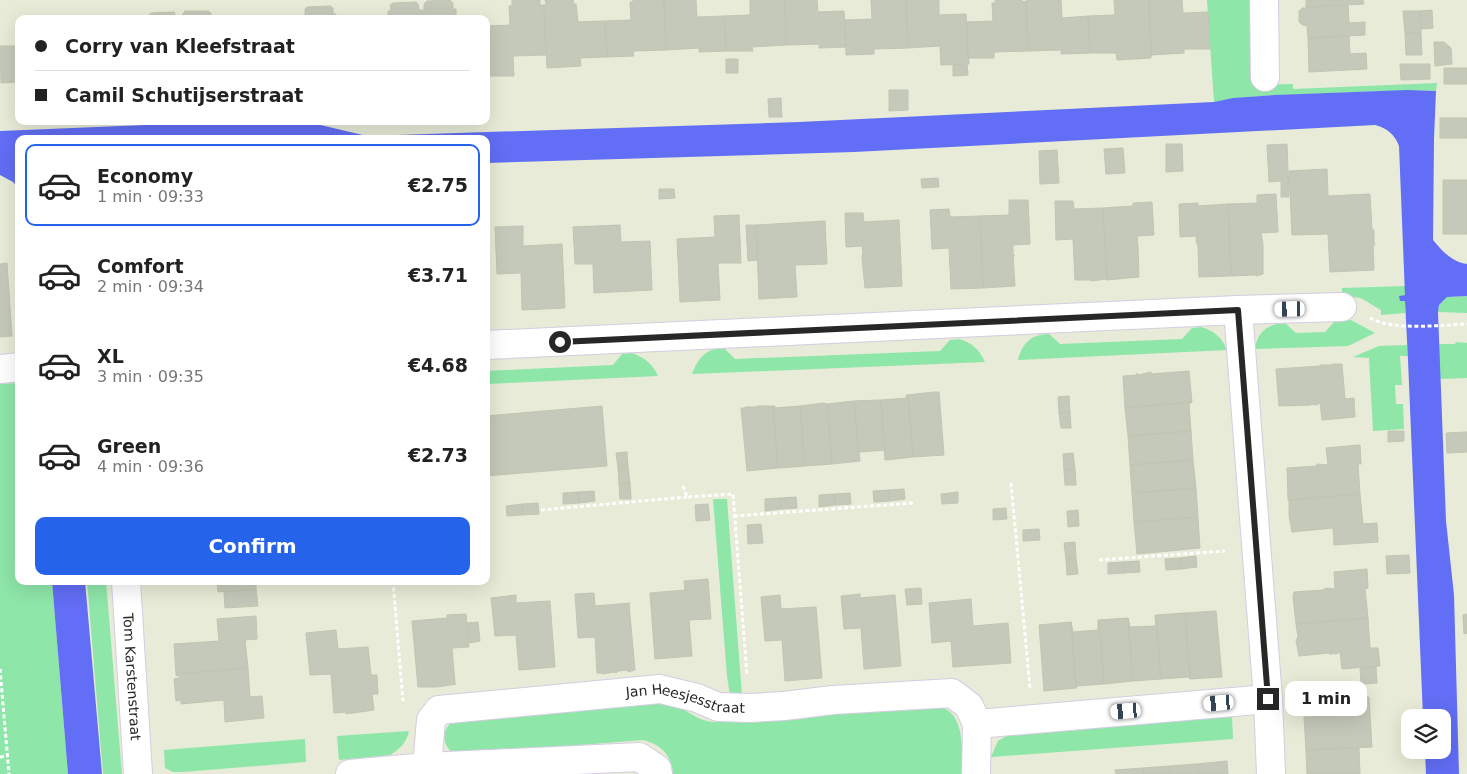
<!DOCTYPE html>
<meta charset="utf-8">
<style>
body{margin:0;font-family:"DejaVu Sans",sans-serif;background:#f6f6f6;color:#222;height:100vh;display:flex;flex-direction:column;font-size:19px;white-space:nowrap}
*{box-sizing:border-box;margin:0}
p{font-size:16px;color:#767676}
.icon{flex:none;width:28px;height:28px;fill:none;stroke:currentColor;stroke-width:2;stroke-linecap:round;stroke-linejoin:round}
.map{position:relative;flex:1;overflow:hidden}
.panel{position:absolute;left:15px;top:135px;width:475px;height:450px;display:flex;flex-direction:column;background:#fff;border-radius:10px;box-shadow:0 5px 20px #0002}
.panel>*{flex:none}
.top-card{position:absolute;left:15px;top:15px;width:475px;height:110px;border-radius:10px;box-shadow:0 5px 20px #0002;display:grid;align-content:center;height:110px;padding:0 20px;background:#fff}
.controls{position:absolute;left:1401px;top:709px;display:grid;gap:10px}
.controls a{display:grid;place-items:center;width:50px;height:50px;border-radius:10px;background:#fff;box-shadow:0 5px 20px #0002;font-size:25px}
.end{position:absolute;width:22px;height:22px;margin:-11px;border:6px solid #272727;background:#fff;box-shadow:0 0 0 2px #fff}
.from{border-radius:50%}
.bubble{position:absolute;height:35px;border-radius:10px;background:#fff;box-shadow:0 5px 20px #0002;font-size:16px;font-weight:700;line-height:35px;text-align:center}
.car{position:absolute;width:15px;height:30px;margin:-15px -8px;border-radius:6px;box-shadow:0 0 4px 1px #0007;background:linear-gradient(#fff 24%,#345 0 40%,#fff 0 76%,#345 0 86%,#fff 0)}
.top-card b{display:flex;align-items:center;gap:18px;height:48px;font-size:19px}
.top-card b+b{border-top:1px solid #e0e0e0}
.top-card i{width:12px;height:12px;background:#222}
ul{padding:9px 0 0;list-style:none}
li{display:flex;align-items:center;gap:15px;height:82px;margin:0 10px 8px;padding:0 10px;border:2px solid transparent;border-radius:10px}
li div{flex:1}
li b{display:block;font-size:19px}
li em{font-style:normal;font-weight:700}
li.current{border-color:#2563eb}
li>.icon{width:45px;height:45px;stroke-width:1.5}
.cta{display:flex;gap:10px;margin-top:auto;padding:10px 20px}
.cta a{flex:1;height:58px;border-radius:10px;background:#2563eb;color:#fff;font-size:20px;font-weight:700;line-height:58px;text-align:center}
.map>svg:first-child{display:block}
</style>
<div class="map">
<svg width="1467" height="774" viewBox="0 0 1467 774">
<rect width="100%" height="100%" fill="#e7ebd7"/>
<!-- green -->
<path fill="#8ee6a9" d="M1207,0H1251L1255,85L1293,84V89L1437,83L1436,91C1402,90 1367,92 1333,93C1293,95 1253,94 1214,102Z
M1405,286V295L1400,296L1405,301V313L1381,315V310C1362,300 1365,296 1342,297V288Z
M1467,296V313L1438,312L1439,305L1447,297Z
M1351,320L1375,333L1348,346L1255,349C1257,332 1268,324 1285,323L1296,333L1325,332L1335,321Z
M1201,327C1214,331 1222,337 1227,350L1018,360C1022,343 1032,334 1049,334L1060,344L1182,339L1192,328Z
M959,339C972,343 979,349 985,362L692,374C699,357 705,349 724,348L735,359L940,351L950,340Z
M1456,342L1467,343V378L1440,379L1438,344H1455Z
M1407,345L1408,356H1400L1402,385H1395L1396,404H1403L1404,429L1373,431L1369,358L1353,357L1379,346Z
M631,353C644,357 652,363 658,376L486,384V371L613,365L622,354Z
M19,383V581H52L68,774H0V384Z
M713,499H727L742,696H730L727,676Z
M87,581H106L122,774H103Z
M670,703C686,708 695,720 712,722L931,704C967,708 961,747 963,774H673C672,755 660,744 643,740L456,755C441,747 440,727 456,720Z
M1228,715L1232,716L1233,739L991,757L998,741L1011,733Z
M409,731C407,742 400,749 390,755L339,760L337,736Z
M305,739L306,762L183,772H173L165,768L164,750Z"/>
<!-- water -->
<path fill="#616ef5" d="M1407,90L1436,91L1434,139L1433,240C1442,251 1452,262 1467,264V296L1447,297L1439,305L1438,312L1446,521L1454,595L1459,774H1426L1425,750H1442V718L1423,717L1408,360L1405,301H1400L1399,296L1405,295L1399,146C1395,135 1387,128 1375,125L854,152L486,163V139H19V189L13,182L0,175V131L242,121H297L312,123L367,136L799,122L1214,102L1233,98L1275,95Z
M52,581H85L102,774H68Z"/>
<!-- building -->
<path fill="#c4c9ba" stroke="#c0c6b1" d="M450,0L453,3V9H456V19H424V4L427,1Z
M512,0H540V5H544L546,55L513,56L514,76H486V26L510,25L509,6H512Z
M545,0H573L574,4H576L578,22L605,21L607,57L580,58L581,66L547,68L544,5H546Z
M633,0H664L666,50L633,51L634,56L607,57L605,21L631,20L630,2H633Z
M664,0H696L697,17L724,16L726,51L699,52V48L666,50Z
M750,0H785L786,45L752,47L753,51H726L724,16L750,15Z
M785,0H817L818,12L844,11L846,47L819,48V44L786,45Z
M871,0H906L908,48L874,49V54L846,55L845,20L872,19Z
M906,0H939V15L966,14L969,64L941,65L940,46L908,48Z
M995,0H1022V2L1026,1L1028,51L994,52V58H968L966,22L993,21L992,3H995Z
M1032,0H1061L1062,18L1088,16L1090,53L1061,54V50L1028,51L1026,1Z
M1114,0H1149L1151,58L1117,60L1116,53H1090L1088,16L1115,15Z
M1149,0H1182L1183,13L1208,12L1210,49H1184V53L1151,55Z
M1306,0H1363L1364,4L1306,7Z
M416,2L418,4L419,10H423L424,19H388V11H391L390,5L393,3Z
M1348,5L1349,23L1365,22V35L1308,38L1307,26L1303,25L1299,22V11L1302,8H1306V7Z
M330,6L333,8V14H336V19H302L301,16L305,15V9L307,7Z
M1432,10L1433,28L1421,29L1420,11Z
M185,11H208L211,13V19H183L182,15Z
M1403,11H1420L1421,33H1405Z
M174,12L177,19H149L148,16L151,13Z
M87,16L90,19H63L65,17Z
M301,16L302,19H267V17Z
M1405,33H1421L1422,55H1406Z
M1349,36L1350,54L1366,53L1367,69L1309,72L1308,38Z
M1434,42H1444L1451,48L1452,64L1435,66Z
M0,46H19V82L1,83Z
M726,59H738V73H726Z
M967,64L968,75L953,76V65Z
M1400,64H1430V79L1401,80Z
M1444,68H1467V84H1444Z
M889,90H908V110L889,111Z
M781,98L782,117H769L768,99Z
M1440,118H1467V138H1440Z
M1166,144H1182L1183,171L1166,172Z
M1287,144L1289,197H1281V181L1269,182L1267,145Z
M1123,148L1125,173L1106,174L1104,149Z
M1057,150L1059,183L1040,184L1039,151Z
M1327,169L1328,196L1370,194L1372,230H1374V242L1375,245H1373L1374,270L1330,272L1328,234L1292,235L1289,171Z
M938,178L939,187L922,188L921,179Z
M1443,180H1467V234H1443Z
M659,189H674L675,198L659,199Z
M1276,194L1278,232L1261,233L1263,244V274L1256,276V275L1231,276L1228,204L1257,203V195Z
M1009,200H1028L1030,244L1013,245V254L1015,256H1013L1015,286L983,288L980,216L1009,215Z
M1055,201H1073L1074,209L1103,208L1107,280L1106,279L1091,281V280H1075L1073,239L1056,240Z
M1152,202L1154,235L1137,236V239L1138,238L1137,240L1138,246L1139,277L1107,280L1103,208L1133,206V203Z
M1198,203V206L1228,204L1231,276L1199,277L1198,247L1196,240L1197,236L1180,237L1179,204Z
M949,209L950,217L980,216L983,288L951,289L949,248L932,249L930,210Z
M845,213H863L864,222L899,220L902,286L865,288L862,258L863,250L862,249L863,246L846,247Z
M739,215L741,263H718L720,300L680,302L677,239L715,237L714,216Z
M825,221L827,264L795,265L797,297L759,299L756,225Z
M620,225L621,242L650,241L652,290L594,293L593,264H575L573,227Z
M746,225H756L758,260L748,261Z
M523,226V246L562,244L565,308L522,310L521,273L497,274L495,227Z
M7,263L12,336L0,337V264Z
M1332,364H1342L1345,399L1354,398L1355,417L1322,420L1320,403L1316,405L1311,404V405L1279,406L1276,369L1320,366V365H1332Z
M1189,371L1192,402L1125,408L1123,376L1137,375V373L1139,375L1151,372V374Z
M934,392H939L944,455L913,457L908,395Z
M906,395H908L913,457L885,460L881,400L907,398Z
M1069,396L1070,412L1059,413L1058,397Z
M881,400L885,450L858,452L854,401Z
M854,401L860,461L832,464L827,404Z
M1192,402L1189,404L1191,431L1128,436L1125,408Z
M824,403L827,404L832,464L805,466L800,406Z
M602,406L607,466L486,476V416Z
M757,406H773L778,468L747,471L741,408H745V407H757Z
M773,406H775V408L800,406L805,466L778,468Z
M1070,412L1071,428H1061L1059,413Z
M1191,431L1193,460L1130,465L1128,436Z
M1388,431H1404V441L1388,442Z
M1467,432V452L1447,453L1446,433Z
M1360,445L1361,464H1358L1360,494L1288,500L1287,468L1317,466V464L1328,465L1326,448Z
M627,452L628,467L618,468L616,453Z
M1073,453L1075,469L1064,470L1063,454Z
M1193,460L1196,488L1132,493L1130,465Z
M628,467L630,483L619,484L618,468Z
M1075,469L1076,485H1065L1064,470Z
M630,483L631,499H620L619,484Z
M1196,488L1198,517L1134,522L1132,493Z
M904,489L905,499L889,501V490Z
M889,490V501L874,502L873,491Z
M594,491L595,501L579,503L578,492Z
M578,492L579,503L563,504V493Z
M958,492V503L942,504L941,494Z
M850,493L851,504L835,505L834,494Z
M834,494L835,505L819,507V495Z
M1360,494L1363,524L1377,523L1378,542L1334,545L1333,528L1292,532L1289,515V501L1288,500Z
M796,497L797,508L781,509L780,498Z
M780,498L781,509L765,511V499Z
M538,503L539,514L522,515V504Z
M522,504V515L507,516L506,506Z
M708,504L710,520L696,521L695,505Z
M1006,508L1007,519L993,520V509Z
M1078,510L1079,526L1068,527L1067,511Z
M1198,517L1200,548L1137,554L1134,522Z
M761,524L763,543L748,544L747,525Z
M1039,529L1040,540L1023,541V530Z
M1075,542L1076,558L1066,559L1064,543Z
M1409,555L1410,573L1387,574L1386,556Z
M1196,556L1197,567L1181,569L1180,558Z
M1076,558L1078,574L1067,575L1066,559Z
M1180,558L1181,569L1166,570L1165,559Z
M1139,561L1140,572L1124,573L1123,562Z
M1123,562L1124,573L1108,574V563Z
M1367,569L1368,588L1365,589L1368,618L1296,624L1293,597L1294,592L1323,590L1326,588L1335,589L1334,572Z
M708,579L711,619L689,620L692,656L655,659L650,593L685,590L684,581Z
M217,581H256V589L218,592Z
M921,588L922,604L907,605L905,589Z
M256,589L258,606L225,608L224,592Z
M594,593L595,606L630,603L629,605L635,670L628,672V670L618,671L616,673L615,672V673L614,672L602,674V673H597L595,637L578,638L575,594Z
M860,594V598L895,595L901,666L864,669L861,628L844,629L841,596Z
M516,595V603L550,601L555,667L519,670L516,635L495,636L491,598Z
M780,595L781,609L816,607L822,678L785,681L782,640L765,641L761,597Z
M971,599L973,626L1008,623L1011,663L953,667L951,641L932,643L929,603Z
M1216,611L1222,677L1190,679L1185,613Z
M1185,613L1190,679L1189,677L1161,679L1156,615Z
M466,614L469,647L452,648L455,683L456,684L438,687V686L437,687H418L412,621L447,618V615Z
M1467,614V633L1464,634L1463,615Z
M1155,615L1161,679L1133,681L1128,618L1130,627L1156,626Z
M256,616L257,639L245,640L248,668L176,674L174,644L219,641L217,619Z
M1128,618L1133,681L1104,684L1099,620Z
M1368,618L1370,648H1378L1380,666L1342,669L1340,652L1336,654L1331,653V655L1329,653L1299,656L1296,640L1298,637L1296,624Z
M1098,620H1099L1104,684L1077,686L1076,688L1071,622L1073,632L1098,630Z
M478,622L480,641L469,643L467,623Z
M1071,622L1076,688L1044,691L1039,625Z
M336,630L338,649L368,647L371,675H377L378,694H372L374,710L346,714V712L334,713L331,674L310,675L306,633Z
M1376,667L1377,683L1361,684L1360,668Z
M248,668L250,697L262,696L264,718L225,722L224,700L181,704V700L176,701L174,679L179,678V675L176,676V674Z
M1369,697L1372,747L1306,750L1304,717L1336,716V699Z
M1359,748L1360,774H1307L1306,750Z
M1227,761L1228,774H1198L1197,764Z
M1197,764L1198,774H1170V766Z
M1170,766V774H1143V768Z
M1143,768V774H1116L1115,770Z"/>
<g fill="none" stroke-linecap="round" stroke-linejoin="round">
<defs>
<g id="street">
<path d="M1264,0L1265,77"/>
<path d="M1238,310L1268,699L1271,774"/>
<path d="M486,345L1238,310L1342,307"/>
<path d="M0,369L19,367"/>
<path id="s1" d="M126,581L138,774"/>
<path d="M427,767L639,757L657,769L658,774"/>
<path id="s2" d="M350,774L427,767L431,720L439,710L660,689L697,698L718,707L750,708L784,706L833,700L952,693L969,706L977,724L1268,699"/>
<path d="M976,774L977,724"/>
</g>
</defs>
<!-- street casing -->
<use href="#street" stroke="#d6cce2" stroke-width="30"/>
<!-- path -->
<path stroke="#fff" stroke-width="3" stroke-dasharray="4 2.5" stroke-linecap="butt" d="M1370,318C1393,331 1441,325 1467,324
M1011,483L1030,688
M683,486L687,497L733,494L747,675
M541,510L687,497
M486,514L492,513
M734,516L913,503
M1099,560L1225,551
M393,581L403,701
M0,669L9,774
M0,757L7,756"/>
<!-- street -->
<use href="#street" stroke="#fff" stroke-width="28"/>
</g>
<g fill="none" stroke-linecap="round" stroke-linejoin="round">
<!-- route -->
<path stroke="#272727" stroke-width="6" d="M560,342L1238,310L1268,699"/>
</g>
<g text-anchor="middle" stroke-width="4.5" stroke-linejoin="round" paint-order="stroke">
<!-- street labels -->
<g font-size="14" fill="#272727" stroke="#fff">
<text dy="5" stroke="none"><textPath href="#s1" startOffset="96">Tom Karstenstraat</textPath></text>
<text dy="5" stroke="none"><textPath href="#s2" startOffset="386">Jan Heesjesstraat</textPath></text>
</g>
</g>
</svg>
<div class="controls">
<a><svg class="icon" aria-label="layers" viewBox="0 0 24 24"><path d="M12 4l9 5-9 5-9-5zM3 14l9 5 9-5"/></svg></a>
</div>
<i class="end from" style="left:560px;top:342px"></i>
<i class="end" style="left:1268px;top:699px"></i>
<div class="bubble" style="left:1285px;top:681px;width:82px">1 min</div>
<i class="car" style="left:1290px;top:309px;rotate:269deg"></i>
<i class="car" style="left:1219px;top:703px;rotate:265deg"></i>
<i class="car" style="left:1126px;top:711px;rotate:265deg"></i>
<div class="top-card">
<b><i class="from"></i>Corry van Kleefstraat</b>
<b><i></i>Camil Schutijserstraat</b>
</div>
<section class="panel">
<ul>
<li class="current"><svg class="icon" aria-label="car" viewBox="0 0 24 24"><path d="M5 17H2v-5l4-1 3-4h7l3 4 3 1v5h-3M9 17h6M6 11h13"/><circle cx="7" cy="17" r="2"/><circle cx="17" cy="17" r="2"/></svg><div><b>Economy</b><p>1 min · 09:33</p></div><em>€2.75</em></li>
<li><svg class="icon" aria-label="car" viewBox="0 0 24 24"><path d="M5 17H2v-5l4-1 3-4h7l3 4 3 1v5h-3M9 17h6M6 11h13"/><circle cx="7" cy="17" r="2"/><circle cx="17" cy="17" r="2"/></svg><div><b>Comfort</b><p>2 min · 09:34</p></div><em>€3.71</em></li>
<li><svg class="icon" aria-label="car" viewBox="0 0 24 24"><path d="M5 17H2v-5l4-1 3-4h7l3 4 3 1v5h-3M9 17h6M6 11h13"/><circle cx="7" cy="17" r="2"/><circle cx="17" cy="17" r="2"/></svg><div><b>XL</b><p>3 min · 09:35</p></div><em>€4.68</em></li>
<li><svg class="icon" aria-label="car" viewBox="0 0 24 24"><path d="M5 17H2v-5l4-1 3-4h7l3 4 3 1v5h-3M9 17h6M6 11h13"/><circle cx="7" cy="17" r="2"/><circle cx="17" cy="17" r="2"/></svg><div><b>Green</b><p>4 min · 09:36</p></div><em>€2.73</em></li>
</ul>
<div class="cta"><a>Confirm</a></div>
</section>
</div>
